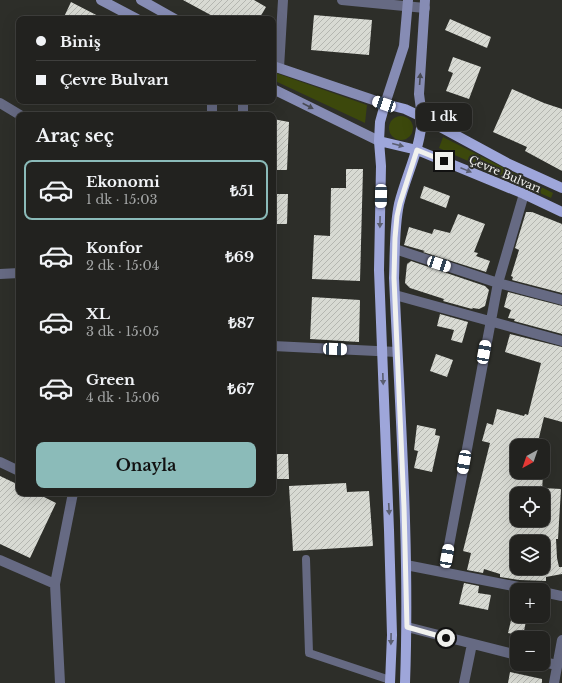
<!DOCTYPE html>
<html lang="tr">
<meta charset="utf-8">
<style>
body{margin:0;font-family:"Libre Baskerville",serif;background:#2e2f2c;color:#f1f3f6;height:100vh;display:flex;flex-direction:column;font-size:15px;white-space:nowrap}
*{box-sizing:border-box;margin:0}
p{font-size:13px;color:#a2a4a4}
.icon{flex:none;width:22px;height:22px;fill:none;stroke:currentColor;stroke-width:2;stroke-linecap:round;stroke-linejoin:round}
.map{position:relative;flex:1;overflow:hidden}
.drawer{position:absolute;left:16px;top:112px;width:260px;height:384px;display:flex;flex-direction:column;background:#22221f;border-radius:8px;box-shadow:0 4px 16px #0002,0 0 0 1px #3f3f3d}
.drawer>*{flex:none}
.guide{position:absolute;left:16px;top:16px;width:260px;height:88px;border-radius:8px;box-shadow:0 4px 16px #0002,0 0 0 1px #3f3f3d;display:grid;align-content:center;height:88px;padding:0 20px;background:#22221f}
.needle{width:26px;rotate:220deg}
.tools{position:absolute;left:510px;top:439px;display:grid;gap:8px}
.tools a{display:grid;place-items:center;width:40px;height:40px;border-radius:8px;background:#22221f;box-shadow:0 4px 16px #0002,0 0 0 1px #3f3f3d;font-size:20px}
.end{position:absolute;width:18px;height:18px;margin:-9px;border:5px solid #f0f1ee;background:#111;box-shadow:0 0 0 2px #111}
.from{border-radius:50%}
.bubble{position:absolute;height:28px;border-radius:8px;background:#22221f;box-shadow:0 4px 16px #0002,0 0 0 1px #3f3f3d;font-size:13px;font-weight:700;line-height:28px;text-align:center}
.car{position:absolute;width:12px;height:24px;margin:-12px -6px;border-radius:5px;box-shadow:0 0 3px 1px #0007;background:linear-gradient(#fff 24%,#345 0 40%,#fff 0 76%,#345 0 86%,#fff 0)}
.guide b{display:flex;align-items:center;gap:14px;height:38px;font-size:15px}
.guide b+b{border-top:1px solid #3f3f3d}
.guide i{width:10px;height:10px;background:#f1f3f6}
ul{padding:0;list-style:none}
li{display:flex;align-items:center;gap:12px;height:60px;margin:0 8px 6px;padding:0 12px;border:2px solid transparent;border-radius:8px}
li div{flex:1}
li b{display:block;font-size:15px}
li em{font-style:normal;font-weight:700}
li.on{border-color:#8bbbb9}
li>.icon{width:36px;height:36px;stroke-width:1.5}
h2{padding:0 20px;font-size:18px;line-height:48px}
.button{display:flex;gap:8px;margin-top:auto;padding:8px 20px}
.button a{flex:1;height:46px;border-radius:8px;background:#8bbbb9;color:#111;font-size:16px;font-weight:700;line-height:46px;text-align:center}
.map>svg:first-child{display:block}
</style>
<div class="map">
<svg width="562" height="683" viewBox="0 0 562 683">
<defs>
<pattern id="building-hatch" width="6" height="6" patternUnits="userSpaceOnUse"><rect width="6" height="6" fill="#d8dad3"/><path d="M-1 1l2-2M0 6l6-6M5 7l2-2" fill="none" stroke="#b4b6b0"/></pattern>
</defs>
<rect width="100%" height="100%" fill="#2d2e29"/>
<!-- green -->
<path fill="#3c480c" d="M273,72L367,105L365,123L273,80Z
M389 128a12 12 0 1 1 24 0a12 12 0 1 1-24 0Z
M443,137L553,193L551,198L439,148Z"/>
<!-- building -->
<path fill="url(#building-hatch)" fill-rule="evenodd" d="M183,0H254L266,7L259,19H218Z
M71,2L104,19H63Z
M314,15L372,20L369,55L311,50Z
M450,19L491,37L487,48L445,30Z
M453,57L481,67L469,99L446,91L453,73L448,71Z
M512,89L544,103L562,109V171L525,151L527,147L493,132Z
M273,119L289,122L287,170H273Z
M346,169H363L360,281L312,279L314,235L330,236L331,188H346Z
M424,186L450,196L446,208L420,198Z
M273,194H288L287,224H273Z
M526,212H532L562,224V293L512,280L513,277L511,276L519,250L515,248Z
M458,214L485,224L474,252L478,253L476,256L490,261L486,272L423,252L425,251L404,245L409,227L432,234L434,229L450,233Z
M411,261L485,286L489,290L485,306L479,309L473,308L472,309L443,301L444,299L410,288L405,283L407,264Z
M508,292L562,306V334L514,321L515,319L508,318L511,310L504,307Z
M312,297L360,300L359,342L310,339Z
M440,314L468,322L462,343L451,340L454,330L437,326Z
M510,334L562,347V422L544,417L537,446H516L509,472H543L542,494H517V520H543V488L561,489L558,539H556L557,558L559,567H562V574L546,577V581L519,580L500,577V574L484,569L483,573L467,570L471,553L463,551L490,443L482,441L487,423L493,425L497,409L524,416L525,414L528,415L541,363L505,352ZM544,539L545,567H543V568H517V540Z
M436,354L453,360L447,377L430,371Z
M417,425L436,429L435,435L440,436L432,472L414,468L418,451L414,450Z
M273,454H288L289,479H273Z
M0,476L19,485V493H36L56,503L30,558L0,544Z
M346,483L347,492L369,491L373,546L293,551L289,486Z
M464,583L479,586L478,593L491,595L488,610L459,604Z
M512,616H527L523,636L508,633Z
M510,672L542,679V683H508Z"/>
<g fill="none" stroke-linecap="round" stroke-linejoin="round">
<!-- service -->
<path stroke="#666a83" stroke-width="8" d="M306,559L309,653L390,680"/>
<!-- minor -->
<path stroke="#666a83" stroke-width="10" d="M342,0L425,8
M279,68L283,0
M0,103L20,115
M212,115V101
M243,115V101
M395,249L498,283L562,300
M0,274L19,273
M395,295L562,341
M273,346L397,352
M0,462L19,471
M0,560L55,584
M406,565L534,590
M444,572L498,283L524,194
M543,592L562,596
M407,627L517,655
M543,662L557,665
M60,683L55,584L73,493
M464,683L472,644
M554,683L562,640"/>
<!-- secondary -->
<path stroke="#868cb4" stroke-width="10" d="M101,0L137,19
M141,0L175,19
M273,66L385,104L404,46L408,0
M273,89L379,141
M422,117L419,94L425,0"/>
<!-- primary -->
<path stroke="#9ea6da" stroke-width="10" d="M379,141L417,150L524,194L562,212
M390,683L392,635L389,530L379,270L381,166L379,141L380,122L385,104L405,109L422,117L507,163L562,188
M405,683C410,548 400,413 394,278C395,254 394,228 399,204C406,175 421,148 422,117"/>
</g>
<!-- one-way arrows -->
<defs><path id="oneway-solid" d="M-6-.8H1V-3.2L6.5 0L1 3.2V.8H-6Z"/></defs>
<g fill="#484a53">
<use href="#oneway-solid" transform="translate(420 79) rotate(-86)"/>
<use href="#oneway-solid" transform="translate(308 106) rotate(27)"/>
</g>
<g fill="#5a5e70">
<use href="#oneway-solid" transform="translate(398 145) rotate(14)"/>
<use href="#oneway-solid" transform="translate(466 170) rotate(22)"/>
<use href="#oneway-solid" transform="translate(380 222) rotate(91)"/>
<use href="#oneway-solid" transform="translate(383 379) rotate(88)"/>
<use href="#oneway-solid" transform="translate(389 509) rotate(87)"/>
<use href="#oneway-solid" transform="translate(391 639) rotate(91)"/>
</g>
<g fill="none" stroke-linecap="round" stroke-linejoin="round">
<!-- route -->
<path stroke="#f0f1ee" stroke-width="5" d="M444,161L417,150L400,203L397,216L395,238L394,278L404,507L407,627L446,638"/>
</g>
<g text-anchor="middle" stroke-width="4" stroke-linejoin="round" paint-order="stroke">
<!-- street labels -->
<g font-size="11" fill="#f0f1ee" stroke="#2d2e29">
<text transform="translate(505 174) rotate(23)" y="4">Çevre Bulvarı</text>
</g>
</g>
</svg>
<div class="tools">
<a><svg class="needle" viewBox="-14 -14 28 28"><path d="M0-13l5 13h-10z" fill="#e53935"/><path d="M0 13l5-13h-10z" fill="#a2a4a4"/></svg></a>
<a><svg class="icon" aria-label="locate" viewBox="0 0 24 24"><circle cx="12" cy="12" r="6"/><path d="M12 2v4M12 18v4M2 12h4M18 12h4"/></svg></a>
<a><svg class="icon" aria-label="layers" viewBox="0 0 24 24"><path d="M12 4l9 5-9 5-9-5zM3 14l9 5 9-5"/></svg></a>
<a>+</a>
<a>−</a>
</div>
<i class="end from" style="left:446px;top:638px"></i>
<i class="end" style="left:444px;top:161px"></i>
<div class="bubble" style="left:416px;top:103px;width:56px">1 dk</div>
<i class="car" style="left:384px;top:104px;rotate:289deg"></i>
<i class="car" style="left:381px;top:196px;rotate:181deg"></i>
<i class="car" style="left:439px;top:264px;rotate:108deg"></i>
<i class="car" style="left:335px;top:349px;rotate:92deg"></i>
<i class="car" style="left:484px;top:352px;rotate:10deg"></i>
<i class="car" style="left:464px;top:462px;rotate:190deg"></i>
<i class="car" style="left:447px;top:556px;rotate:10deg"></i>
<div class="guide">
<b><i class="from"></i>Biniş</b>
<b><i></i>Çevre Bulvarı</b>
</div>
<section class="drawer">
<h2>Araç seç</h2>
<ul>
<li class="on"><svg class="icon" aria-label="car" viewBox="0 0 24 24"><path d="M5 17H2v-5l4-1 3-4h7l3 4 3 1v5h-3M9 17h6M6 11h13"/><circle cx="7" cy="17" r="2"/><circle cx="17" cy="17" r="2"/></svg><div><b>Ekonomi</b><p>1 dk · 15:03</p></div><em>₺51</em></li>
<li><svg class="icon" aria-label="car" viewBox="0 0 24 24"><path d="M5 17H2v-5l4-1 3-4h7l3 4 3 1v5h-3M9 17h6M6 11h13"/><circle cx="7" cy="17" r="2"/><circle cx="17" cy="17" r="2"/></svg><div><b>Konfor</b><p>2 dk · 15:04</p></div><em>₺69</em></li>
<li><svg class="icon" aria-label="car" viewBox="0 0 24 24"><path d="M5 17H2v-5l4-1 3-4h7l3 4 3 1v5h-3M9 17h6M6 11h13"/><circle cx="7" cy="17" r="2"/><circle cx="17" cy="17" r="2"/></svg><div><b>XL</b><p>3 dk · 15:05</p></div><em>₺87</em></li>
<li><svg class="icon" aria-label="car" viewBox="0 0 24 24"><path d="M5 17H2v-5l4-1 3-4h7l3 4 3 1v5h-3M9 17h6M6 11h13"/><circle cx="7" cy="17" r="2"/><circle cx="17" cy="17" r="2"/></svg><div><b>Green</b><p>4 dk · 15:06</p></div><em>₺67</em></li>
</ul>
<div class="button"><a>Onayla</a></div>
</section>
</div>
